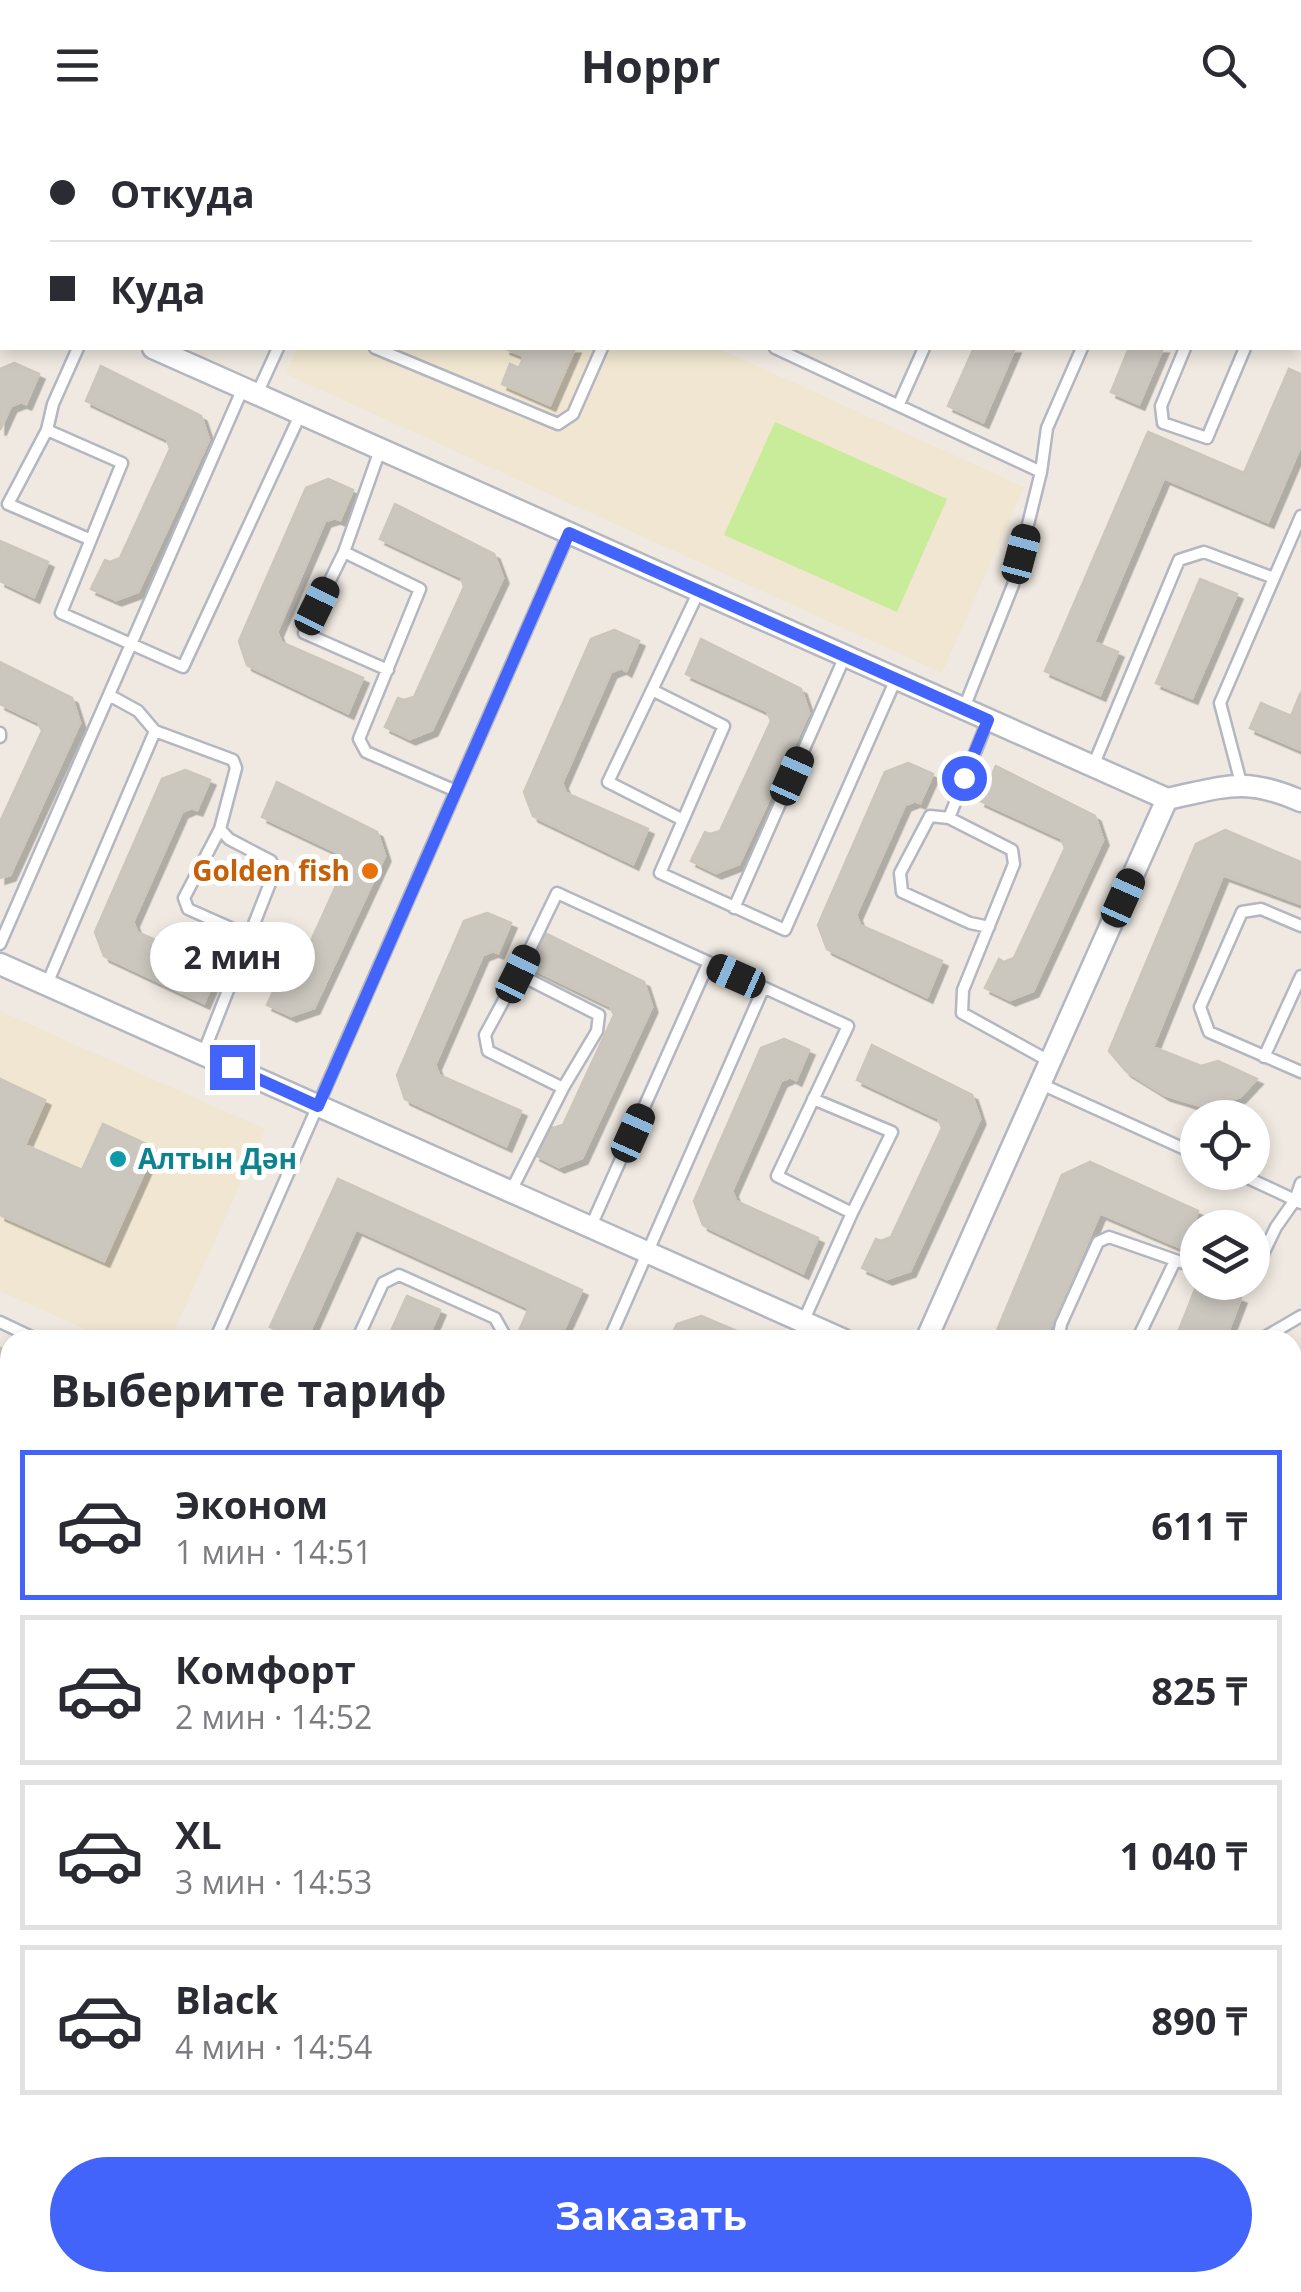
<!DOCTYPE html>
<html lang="ru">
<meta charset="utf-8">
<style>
body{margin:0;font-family:"Open Sans",sans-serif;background:#f2f2f3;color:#2b2b33;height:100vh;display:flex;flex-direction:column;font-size:38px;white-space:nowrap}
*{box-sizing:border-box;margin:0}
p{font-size:32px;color:#7c7c81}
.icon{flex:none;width:55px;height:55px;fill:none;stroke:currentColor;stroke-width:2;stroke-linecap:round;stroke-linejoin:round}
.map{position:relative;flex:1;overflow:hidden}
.side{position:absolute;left:0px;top:1200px;width:1302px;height:962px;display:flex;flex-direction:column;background:#fff;border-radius:30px 30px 0 0;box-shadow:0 5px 15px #0003}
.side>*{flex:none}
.top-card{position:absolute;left:0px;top:0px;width:1302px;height:220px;box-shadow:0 5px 15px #0003;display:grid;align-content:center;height:220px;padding:0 50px;background:#fff}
.tools{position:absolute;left:1180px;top:970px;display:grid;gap:20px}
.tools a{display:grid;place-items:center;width:90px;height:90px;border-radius:50%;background:#fff;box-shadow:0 5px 15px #0003;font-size:50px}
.end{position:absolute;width:45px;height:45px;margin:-22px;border:12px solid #4264fb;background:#fff;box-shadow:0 0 0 5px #fff}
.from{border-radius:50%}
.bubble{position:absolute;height:70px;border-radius:35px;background:#fff;box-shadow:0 5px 15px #0003;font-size:32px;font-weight:700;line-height:70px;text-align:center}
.car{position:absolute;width:30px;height:60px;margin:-30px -15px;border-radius:12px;box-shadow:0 0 8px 2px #0007;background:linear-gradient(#222 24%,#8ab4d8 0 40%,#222 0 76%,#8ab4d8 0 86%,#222 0)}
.top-card b{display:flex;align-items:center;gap:35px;height:95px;font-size:38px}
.top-card b+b{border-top:2px solid #e1e1e2}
.top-card i{width:25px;height:25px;background:#2b2b33}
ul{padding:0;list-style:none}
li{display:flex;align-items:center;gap:30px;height:150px;margin:0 20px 15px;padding:0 30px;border:5px solid #e1e1e2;border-radius:0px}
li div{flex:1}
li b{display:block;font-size:38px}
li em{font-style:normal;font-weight:700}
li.active{border-color:#4264fb}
li>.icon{width:90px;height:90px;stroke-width:1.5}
h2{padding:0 50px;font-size:45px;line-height:120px}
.action{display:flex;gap:20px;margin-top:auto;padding:20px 50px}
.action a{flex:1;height:115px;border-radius:60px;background:#4264fb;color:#fff;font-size:40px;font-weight:700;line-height:115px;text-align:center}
header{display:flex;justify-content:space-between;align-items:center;height:130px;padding:0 50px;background:#fff;font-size:45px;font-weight:700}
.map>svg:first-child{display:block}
</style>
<header><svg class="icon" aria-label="menu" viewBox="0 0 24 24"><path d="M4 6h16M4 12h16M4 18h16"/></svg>Hoppr<svg class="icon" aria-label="search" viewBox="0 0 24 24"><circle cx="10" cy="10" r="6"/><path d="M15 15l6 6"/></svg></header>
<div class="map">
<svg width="1301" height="2162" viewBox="0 0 1301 2162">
<defs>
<filter id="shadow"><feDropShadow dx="5.5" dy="5.5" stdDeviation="0" flood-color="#0004"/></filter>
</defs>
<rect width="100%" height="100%" fill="#efe9e1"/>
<!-- education -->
<path fill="#f0e6d1" d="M297,218H717L1024,357L942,543L286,244Z
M0,881L265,999L170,1210H109L0,1161Z"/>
<!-- pitch -->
<path fill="#c9ec9a" d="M775,292L947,369L897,482L724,405Z"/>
<!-- building -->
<path fill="#cbc7bf" stroke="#cbc5ba" stroke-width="2.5" filter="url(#shadow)" d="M960,0H1120L1119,2Z
M504,218H575L550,275L502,254L510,234L519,238L524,226Z
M974,218H1015L983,292L948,276Z
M1129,218H1163L1139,274L1111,262Z
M14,233L39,244L26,274L21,272L11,276L0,300V239Z
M101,236L201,286L209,310L138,462L116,470L91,459L105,430L110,432L120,428L170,319L167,309L86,271Z
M1289,239L1301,244V315L1268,392L1164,348L1094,512L1118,522L1100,565L1045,541L1148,302L1244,343Z
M328,349L353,360L340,390L335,388L325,391L277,502L281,512L363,548L348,583L247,535L239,511L306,358Z
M395,374L494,424L503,448L432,600L410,609L385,597L398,568L404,570L414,567L464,457L461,447L380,409Z
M0,411L48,432L34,467L0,451Z
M1200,449L1237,464L1192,568L1156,553Z
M614,500L639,511L626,541L621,538L611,542L562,653L566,663L648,699L633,734L533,686L524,662L591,509Z
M701,509L801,559L809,583L739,734L716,743L691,731L705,702L710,704L720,701L771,591L767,581L686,544Z
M0,532L72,568L80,593L10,745L0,748V692L42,601L38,592L0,574Z
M1301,562V620L1250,598L1261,573L1291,586Z
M908,633L933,644L920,673L915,671L905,675L856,785L860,795L942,831L927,867L827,819L818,795L885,642Z
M996,636L1095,686L1103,710L1033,861L1010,870L985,858L999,829L1004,832L1014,828L1065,718L1061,708L980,671Z
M185,640L210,650L197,680L191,678L182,682L133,792L137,802L219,838L204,873L104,826L95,802L162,649Z
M277,652L377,702L385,726L314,878L291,886L267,875L281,845L286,848L296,844L346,734L343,725L262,687Z
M1225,700L1301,732V774L1223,745L1153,917L1201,936L1218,931L1257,949L1240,967L1207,978L1165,965L1126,941L1109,921L1196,714Z
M487,783L511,793L498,823L493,821L483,825L435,935L439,945L521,981L506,1016L405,969L397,945L464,791Z
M545,803L644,852L652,877L582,1028L559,1037L535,1025L548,996L553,998L563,995L614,885L610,876L529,837Z
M784,909L809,920L796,950L790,947L781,951L732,1061L736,1071L818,1108L803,1143L703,1095L694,1071L761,918Z
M872,915L972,965L980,989L910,1141L887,1149L862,1138L876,1109L881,1111L891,1107L942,998L938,988L857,950Z
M0,949L45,970L25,1015L82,1040L103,994L155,1018L104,1131L0,1085Z
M1090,1032L1198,1081L1184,1119L1100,1083L1045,1210H993L1062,1045Z
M338,1049L582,1160L559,1210H515L529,1178L356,1099L306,1210H298L270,1197Z
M1198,1152L1241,1168L1225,1210H1175Z
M407,1166L440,1180L427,1210H387Z
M701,1186L758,1210H669L677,1194Z
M0,1218L10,1222V1263L0,1258Z
M1301,1375V1446L1292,1434V1381Z
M0,1625L10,1629V1671L0,1666Z
M294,2152H350L337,2162H282Z"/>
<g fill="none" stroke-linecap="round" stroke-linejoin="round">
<defs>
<path id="service" d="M297,0L302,2
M552,0L558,2
M853,0L859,2
M136,2L137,0
M283,2L284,0
M450,2L451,0
M768,2L769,0
M1171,2L1172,0
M1288,2L1289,0
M1300,93L1301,94
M1300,198H1301
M78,218L53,274L47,300L122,333L61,483L183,537L301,283
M375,218L558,294L573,284L602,218
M775,218L1041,342L1013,455L964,578
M1185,218L1161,276L1163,293L1207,308L1245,218
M257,264L278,218
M899,274L924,218
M47,300L8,374L89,409
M380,320L344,422L420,459L359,609L366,622L456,661
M1041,342L1047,298L1082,218
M344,422L304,503L388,540
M1274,448L1301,386
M699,461L652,560L724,596L660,743L785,800L896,549
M652,560L608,652L683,690
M109,565L138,581L155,601
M988,590L949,688L1012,720L1014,734L963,860L962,883L1049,931
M0,603V607
M1093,636L1179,430L1204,422L1274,448L1220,573L1241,653
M949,688L930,686L900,743L902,762L970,793L989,797
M220,699L184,768L188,779L249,806
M734,778L845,526
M1301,796L1261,779L1242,782L1200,877L1209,902L1301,942
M0,814L243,258
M518,844L485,905L488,921L563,958
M47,854L155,601L233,630L236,638L220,699L229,709L271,731L274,743L203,924
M1264,927L1301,846
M1041,954L1198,1025
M1235,1042L1295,1070L1301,1053
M511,1061L563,958L597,901L599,885L518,844L557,763L848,896L777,1046L852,1083L892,1002L813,969
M591,1096L708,834
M1252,1147L1276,1097L1295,1070L1301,1073
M1242,1152H1245
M0,1192L38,1210
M803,1192L852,1083
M215,1210L569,403
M357,1210L383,1153L399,1145L495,1188L504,1204L502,1210
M609,1210L763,859
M1058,1210L1061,1194L1098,1112L1109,1107L1198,1138
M1137,1210L1175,1131
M1260,1210L1301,1186
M0,1291L10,1295
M1292,1330L1301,1322
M0,1412L10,1388
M0,1486L10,1481
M0,1588L10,1593
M0,1784L10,1805
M0,2121L10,2127
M65,2152L70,2162
M244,2162L256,2152"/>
<path id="minor" d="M0,149L2,151
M153,218L1167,669C1225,657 1244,646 1301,671
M0,834L844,1210
M926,1210L1167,669
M0,2160L22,2159"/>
<path id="tertiary" d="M1292,1246L1301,1240
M0,1918L10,1939
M122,2152L128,2162"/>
<path id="secondary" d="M1292,1515L1301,1508
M444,2162L456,2152"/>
</defs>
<!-- service casing -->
<use href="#service" stroke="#b4b7c1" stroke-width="15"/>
<!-- minor casing -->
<use href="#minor" stroke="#b4b7c1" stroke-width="25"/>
<!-- tertiary casing -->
<use href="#tertiary" stroke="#b4b7c1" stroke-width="30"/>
<!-- secondary casing -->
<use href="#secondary" stroke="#b4b7c1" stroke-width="35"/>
<!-- service -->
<use href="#service" stroke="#fff" stroke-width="10"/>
<!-- minor -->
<use href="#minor" stroke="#fff" stroke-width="20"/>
<!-- tertiary -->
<use href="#tertiary" stroke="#fff" stroke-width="25"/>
<!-- secondary -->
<use href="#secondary" stroke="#fff" stroke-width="30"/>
</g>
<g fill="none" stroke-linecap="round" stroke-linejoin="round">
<!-- route -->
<path stroke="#4264fb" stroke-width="12" d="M232,937L318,976L569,403L988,590L964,648"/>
</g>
<!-- markers -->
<circle fill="#e8710a" stroke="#fff" stroke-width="4" cx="370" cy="741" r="10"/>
<circle fill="#0f9aa8" stroke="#fff" stroke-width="4" cx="118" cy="1029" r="10"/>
<g text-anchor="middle" stroke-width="10" stroke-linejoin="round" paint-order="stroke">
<!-- food labels -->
<g font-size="28" font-weight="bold" fill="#c56008" stroke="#fff" text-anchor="end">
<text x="350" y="751">Golden fish</text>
</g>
<!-- culture labels -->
<g font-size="28" font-weight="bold" fill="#0d838f" stroke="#fff" text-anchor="start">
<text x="138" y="1039">Алтын Дән</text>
</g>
</g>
</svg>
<div class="tools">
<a><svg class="icon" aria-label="locate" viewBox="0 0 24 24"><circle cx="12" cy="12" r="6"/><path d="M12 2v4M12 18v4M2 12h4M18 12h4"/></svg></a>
<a><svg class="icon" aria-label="layers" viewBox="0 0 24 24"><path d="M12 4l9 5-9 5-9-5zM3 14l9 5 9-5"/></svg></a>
</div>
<i class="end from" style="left:964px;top:648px"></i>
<i class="end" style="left:232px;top:937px"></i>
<div class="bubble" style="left:150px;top:792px;width:165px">2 мин</div>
<i class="car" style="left:1021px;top:424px;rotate:15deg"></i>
<i class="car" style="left:317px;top:476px;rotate:26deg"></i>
<i class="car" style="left:792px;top:646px;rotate:24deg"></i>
<i class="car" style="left:1123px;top:768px;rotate:24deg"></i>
<i class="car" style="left:518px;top:844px;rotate:26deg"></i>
<i class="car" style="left:736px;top:846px;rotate:294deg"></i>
<i class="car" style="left:633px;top:1003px;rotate:24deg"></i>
<div class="top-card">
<b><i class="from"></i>Откуда</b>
<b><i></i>Куда</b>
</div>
<section class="side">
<h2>Выберите тариф</h2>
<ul>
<li class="active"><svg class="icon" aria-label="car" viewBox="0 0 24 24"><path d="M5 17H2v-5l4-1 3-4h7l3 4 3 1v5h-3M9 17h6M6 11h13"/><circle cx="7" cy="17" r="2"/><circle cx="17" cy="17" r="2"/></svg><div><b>Эконом</b><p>1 мин · 14:51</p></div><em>611 ₸</em></li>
<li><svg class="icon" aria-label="car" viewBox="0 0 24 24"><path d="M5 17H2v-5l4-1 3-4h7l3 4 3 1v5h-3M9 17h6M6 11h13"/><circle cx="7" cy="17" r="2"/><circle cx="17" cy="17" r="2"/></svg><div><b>Комфорт</b><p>2 мин · 14:52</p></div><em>825 ₸</em></li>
<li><svg class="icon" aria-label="car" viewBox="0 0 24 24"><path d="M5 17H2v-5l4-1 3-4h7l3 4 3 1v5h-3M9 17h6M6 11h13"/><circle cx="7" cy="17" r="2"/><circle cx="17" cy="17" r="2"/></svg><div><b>XL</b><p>3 мин · 14:53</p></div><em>1 040 ₸</em></li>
<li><svg class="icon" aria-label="car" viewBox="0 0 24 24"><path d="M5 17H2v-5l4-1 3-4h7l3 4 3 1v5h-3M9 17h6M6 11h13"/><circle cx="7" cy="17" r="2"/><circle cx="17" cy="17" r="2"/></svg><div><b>Black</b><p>4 мин · 14:54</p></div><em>890 ₸</em></li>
</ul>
<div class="action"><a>Заказать</a></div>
</section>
</div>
